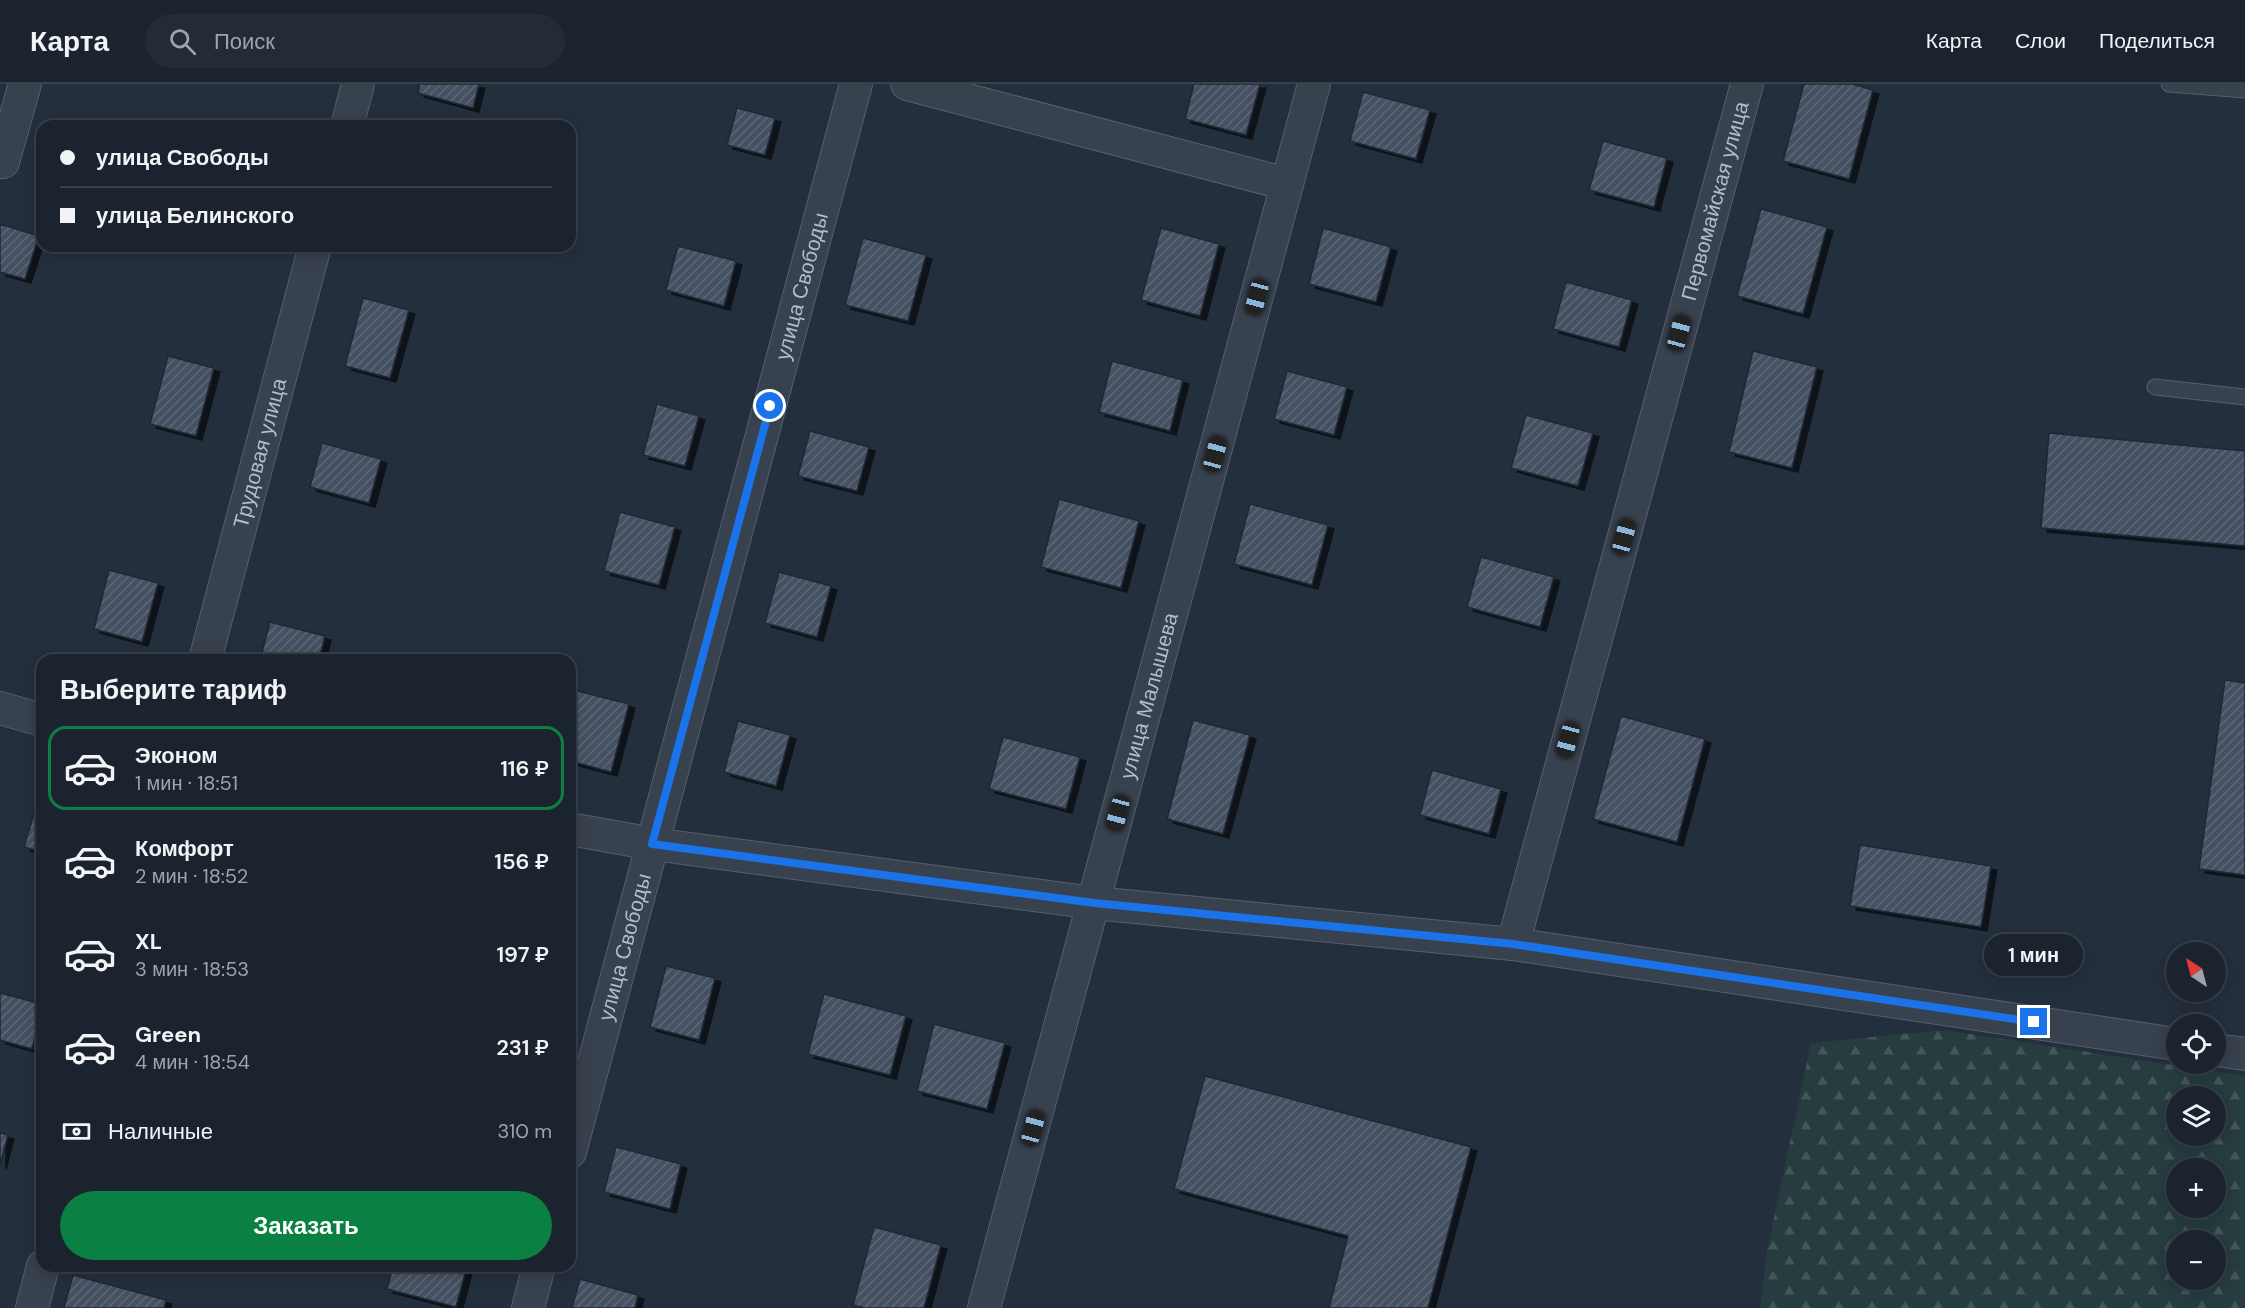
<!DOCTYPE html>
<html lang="ru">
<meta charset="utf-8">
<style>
body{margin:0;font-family:"DM Sans",sans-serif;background:#242b36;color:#f1f3f6;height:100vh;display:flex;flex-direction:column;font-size:22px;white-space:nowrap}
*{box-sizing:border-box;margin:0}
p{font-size:20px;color:#a0a4aa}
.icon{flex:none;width:33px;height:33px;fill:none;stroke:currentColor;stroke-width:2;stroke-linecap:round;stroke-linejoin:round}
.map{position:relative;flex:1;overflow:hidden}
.side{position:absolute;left:36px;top:570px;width:540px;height:618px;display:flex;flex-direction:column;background:#1b232e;border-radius:18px;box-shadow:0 3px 15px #0003,0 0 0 2px #39404a}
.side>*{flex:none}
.guide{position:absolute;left:36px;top:36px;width:540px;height:132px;border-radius:18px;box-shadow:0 3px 15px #0003,0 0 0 2px #39404a;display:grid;align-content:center;height:132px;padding:0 24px;background:#1b232e}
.needle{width:39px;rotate:324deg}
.controls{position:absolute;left:2166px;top:858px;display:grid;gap:12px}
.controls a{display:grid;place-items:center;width:60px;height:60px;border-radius:50%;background:#1b232e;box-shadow:0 3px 15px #0003,0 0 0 2px #39404a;font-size:30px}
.end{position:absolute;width:27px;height:27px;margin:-14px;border:8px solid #1a73e8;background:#fff;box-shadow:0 0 0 3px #fff}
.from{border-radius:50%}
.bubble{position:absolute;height:42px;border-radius:21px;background:#1b232e;box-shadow:0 3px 15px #0003,0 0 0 2px #39404a;font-size:20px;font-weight:600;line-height:42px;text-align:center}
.car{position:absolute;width:18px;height:36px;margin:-18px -9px;border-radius:8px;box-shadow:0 0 4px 2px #0007;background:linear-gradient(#222 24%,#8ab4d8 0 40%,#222 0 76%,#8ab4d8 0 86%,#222 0)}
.guide b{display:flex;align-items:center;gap:21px;height:57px;font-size:22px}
.guide b+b{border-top:2px solid #39404a}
.guide i{width:15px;height:15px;background:#f1f3f6}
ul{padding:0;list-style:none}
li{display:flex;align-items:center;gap:18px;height:84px;margin:0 12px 9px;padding:0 12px;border:3px solid transparent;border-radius:18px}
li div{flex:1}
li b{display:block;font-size:22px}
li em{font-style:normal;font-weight:600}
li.selected{border-color:#0b8043}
li>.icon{width:54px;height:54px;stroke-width:1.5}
h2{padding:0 24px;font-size:27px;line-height:72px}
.pay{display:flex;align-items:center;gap:15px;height:66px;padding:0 24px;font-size:22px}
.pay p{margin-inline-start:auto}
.primary-button{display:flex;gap:12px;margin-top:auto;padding:12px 24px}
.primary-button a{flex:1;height:69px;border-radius:36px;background:#0b8043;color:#fff;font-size:24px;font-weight:600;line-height:69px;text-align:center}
header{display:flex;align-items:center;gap:36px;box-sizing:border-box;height:84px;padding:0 30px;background:#1b232e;border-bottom:2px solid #39404a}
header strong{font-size:28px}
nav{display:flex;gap:33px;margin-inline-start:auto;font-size:21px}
.search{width:420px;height:54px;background:#242b36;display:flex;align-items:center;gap:15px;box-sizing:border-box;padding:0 21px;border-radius:33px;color:#a0a4aa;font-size:22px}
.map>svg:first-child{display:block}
</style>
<header>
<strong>Карта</strong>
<div class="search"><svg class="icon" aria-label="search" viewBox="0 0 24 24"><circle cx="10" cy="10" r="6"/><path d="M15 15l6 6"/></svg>Поиск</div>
<nav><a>Карта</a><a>Слои</a><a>Поделиться</a></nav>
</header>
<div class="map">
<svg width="2245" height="1224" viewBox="0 0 2245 1224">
<defs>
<pattern id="forest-firs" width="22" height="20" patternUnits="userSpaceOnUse" patternTransform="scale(1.5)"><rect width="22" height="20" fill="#263c3f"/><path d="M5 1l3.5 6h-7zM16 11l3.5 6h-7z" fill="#435659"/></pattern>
<pattern id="building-hatch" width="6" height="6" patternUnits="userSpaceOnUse" patternTransform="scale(1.5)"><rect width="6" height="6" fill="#455162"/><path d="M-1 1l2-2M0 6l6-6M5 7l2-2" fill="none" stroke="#5d6877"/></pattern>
<filter id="shadow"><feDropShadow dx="6" dy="4" stdDeviation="0" flood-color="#0009"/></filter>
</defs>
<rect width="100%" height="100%" fill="#242f3e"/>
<!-- forest -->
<path fill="url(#forest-firs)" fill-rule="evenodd" d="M1944,946L2245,992V1224H1760L1767,1167L1811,959ZM2176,1012H2216V1052H2176ZM2176,1084H2216V1124H2176ZM2176,1156H2216V1196H2176Z"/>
<!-- building -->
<path fill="url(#building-hatch)" stroke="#1f2835" stroke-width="1.5" filter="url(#shadow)" d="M420,0H479L473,24L418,9Z
M1194,0H1260L1246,51L1185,35Z
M1804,0H1852L1873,6L1849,95L1783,77Z
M1363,8L1430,26L1416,75L1350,57Z
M737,24L775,34L765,71L727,61Z
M1603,57L1667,74L1654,123L1589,106Z
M1761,125L1827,143L1803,230L1737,212Z
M0,140L39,152L25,195L0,188Z
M1161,144L1219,160L1200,232L1141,216Z
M1323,144L1391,163L1376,218L1309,200Z
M863,154L926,171L908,237L845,221Z
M678,162L736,177L724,222L666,206Z
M1566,198L1632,216L1619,263L1553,245Z
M363,214L409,226L390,294L345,282Z
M1753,267L1817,283L1792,384L1729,368Z
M168,272L214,284L196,352L150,340Z
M1112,277L1183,296L1170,347L1099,328Z
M1287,287L1347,303L1334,351L1274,335Z
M657,320L699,332L685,382L643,371Z
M1526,331L1593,349L1578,402L1511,384Z
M810,347L869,363L857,407L798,392Z
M2049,349L2245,367V462L2041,444Z
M322,359L381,375L369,419L310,403Z
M1059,415L1139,437L1121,504L1041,483Z
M1250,420L1328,441L1312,501L1234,480Z
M620,428L675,443L659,501L604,487Z
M1481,473L1554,493L1540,543L1467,523Z
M109,486L158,499L142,558L94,545Z
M779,488L831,502L817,553L765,539Z
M270,538L325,552L319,576H260Z
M2225,596L2245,599V791L2199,785Z
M570,605L629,620L611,688L570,677Z
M1621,632L1705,655L1677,758L1593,735Z
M1193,636L1250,651L1223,750L1167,735Z
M738,637L790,651L776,702L724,688Z
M1003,653L1080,673L1066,725L989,705Z
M1432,686L1501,705L1489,750L1420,731Z
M41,705H42V768L24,763Z
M1860,761L1991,782L1981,843L1850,822Z
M666,882L715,894L699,956L650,943Z
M0,909L42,920L32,965L0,956Z
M824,910L906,932L890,991L808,970Z
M934,940L1005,959L987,1025L917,1007Z
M1205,992L1471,1063L1428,1224H1329L1348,1152L1174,1105Z
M0,1049L8,1051L0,1081Z
M616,1063L681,1080L670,1125L604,1108Z
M874,1143L941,1161L924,1224H864L853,1221Z
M393,1182H467L456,1223L387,1205Z
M73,1191L166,1216L164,1224H64Z
M580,1195L638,1211L635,1224H572Z"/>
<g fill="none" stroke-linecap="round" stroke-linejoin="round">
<defs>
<path id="lane" d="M2169,0L2245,6
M2155,303L2245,313"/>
<g id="street">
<path d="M907,0L1287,100"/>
<path d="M347,42L358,0"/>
<path d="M0,78H3L25,0"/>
<path id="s1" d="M205,576L315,162"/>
<path d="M0,624L42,636"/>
<path d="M570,745L653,760L1094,819L1513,860L2176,960"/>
<path id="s2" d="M1513,860L1747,0"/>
<path d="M2216,966L2245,970"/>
<path id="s3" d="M570,1068L856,0"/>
<path d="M32,1224L43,1182"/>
<path d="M528,1224L539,1182"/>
<path id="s4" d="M984,1224L1314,0"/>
</g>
</defs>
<!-- lane casing -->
<use href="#lane" stroke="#565f6c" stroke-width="17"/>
<!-- street casing -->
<use href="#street" stroke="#565f6c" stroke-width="34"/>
<!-- lane -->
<use href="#lane" stroke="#38414e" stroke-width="15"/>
<!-- street -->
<use href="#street" stroke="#38414e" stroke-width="32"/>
</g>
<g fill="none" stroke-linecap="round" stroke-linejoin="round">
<!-- route -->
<path stroke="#1a73e8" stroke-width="8" d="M770,322L652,760L1094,819L1513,860L2034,938"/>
</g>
<g text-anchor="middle" stroke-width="6" stroke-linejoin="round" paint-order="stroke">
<!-- street labels -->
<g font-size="21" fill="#b4bcc9" stroke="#1d2633">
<text dy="7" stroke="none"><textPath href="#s2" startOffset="770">Первомайская улица</textPath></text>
<text dy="7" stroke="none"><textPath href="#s3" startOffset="896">улица Свободы</textPath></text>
<text dy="7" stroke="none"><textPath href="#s1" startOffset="214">Трудовая улица</textPath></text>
<text dy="7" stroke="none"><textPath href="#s4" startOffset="634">улица Малышева</textPath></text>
<text dy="7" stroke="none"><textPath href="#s3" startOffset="212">улица Свободы</textPath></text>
</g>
</g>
</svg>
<div class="controls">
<a><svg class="needle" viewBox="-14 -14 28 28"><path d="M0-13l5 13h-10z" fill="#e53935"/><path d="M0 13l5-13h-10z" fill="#a0a4aa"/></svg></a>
<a><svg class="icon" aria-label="locate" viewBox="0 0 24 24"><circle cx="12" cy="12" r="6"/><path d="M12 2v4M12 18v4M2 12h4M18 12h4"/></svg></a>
<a><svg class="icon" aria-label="layers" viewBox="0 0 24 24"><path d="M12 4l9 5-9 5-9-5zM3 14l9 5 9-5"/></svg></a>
<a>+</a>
<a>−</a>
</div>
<i class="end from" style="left:770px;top:322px"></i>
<i class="end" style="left:2034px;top:938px"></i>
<div class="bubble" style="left:1984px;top:850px;width:99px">1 мин</div>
<i class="car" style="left:1257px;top:213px;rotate:195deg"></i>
<i class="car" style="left:1679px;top:249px;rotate:15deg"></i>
<i class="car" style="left:1215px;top:370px;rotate:15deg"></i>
<i class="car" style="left:1624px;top:453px;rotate:15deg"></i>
<i class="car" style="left:1568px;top:656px;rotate:195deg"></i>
<i class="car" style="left:1118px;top:729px;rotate:195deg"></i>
<i class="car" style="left:1033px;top:1044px;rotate:15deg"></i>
<div class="guide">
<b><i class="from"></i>улица Свободы</b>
<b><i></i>улица Белинского</b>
</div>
<section class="side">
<h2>Выберите тариф</h2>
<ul>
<li class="selected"><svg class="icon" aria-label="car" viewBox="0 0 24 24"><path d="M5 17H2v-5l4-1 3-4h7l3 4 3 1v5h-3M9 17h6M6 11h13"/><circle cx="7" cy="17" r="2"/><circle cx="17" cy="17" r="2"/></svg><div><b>Эконом</b><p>1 мин · 18:51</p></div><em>116 ₽</em></li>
<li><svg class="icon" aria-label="car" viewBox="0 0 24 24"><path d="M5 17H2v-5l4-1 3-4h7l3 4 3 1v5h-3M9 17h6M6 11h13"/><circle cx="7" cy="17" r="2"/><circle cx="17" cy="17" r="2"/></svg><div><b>Комфорт</b><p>2 мин · 18:52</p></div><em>156 ₽</em></li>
<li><svg class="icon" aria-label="car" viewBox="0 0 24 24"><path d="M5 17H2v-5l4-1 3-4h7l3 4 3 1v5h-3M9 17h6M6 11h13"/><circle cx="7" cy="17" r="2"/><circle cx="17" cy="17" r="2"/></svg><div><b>XL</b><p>3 мин · 18:53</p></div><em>197 ₽</em></li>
<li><svg class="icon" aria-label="car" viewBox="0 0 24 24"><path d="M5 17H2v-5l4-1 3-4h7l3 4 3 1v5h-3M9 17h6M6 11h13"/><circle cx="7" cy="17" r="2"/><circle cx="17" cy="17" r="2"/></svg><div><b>Green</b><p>4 мин · 18:54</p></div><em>231 ₽</em></li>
</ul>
<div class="pay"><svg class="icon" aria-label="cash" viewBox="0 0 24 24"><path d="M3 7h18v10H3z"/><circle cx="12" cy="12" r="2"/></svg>Наличные<p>310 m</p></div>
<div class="primary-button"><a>Заказать</a></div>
</section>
</div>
